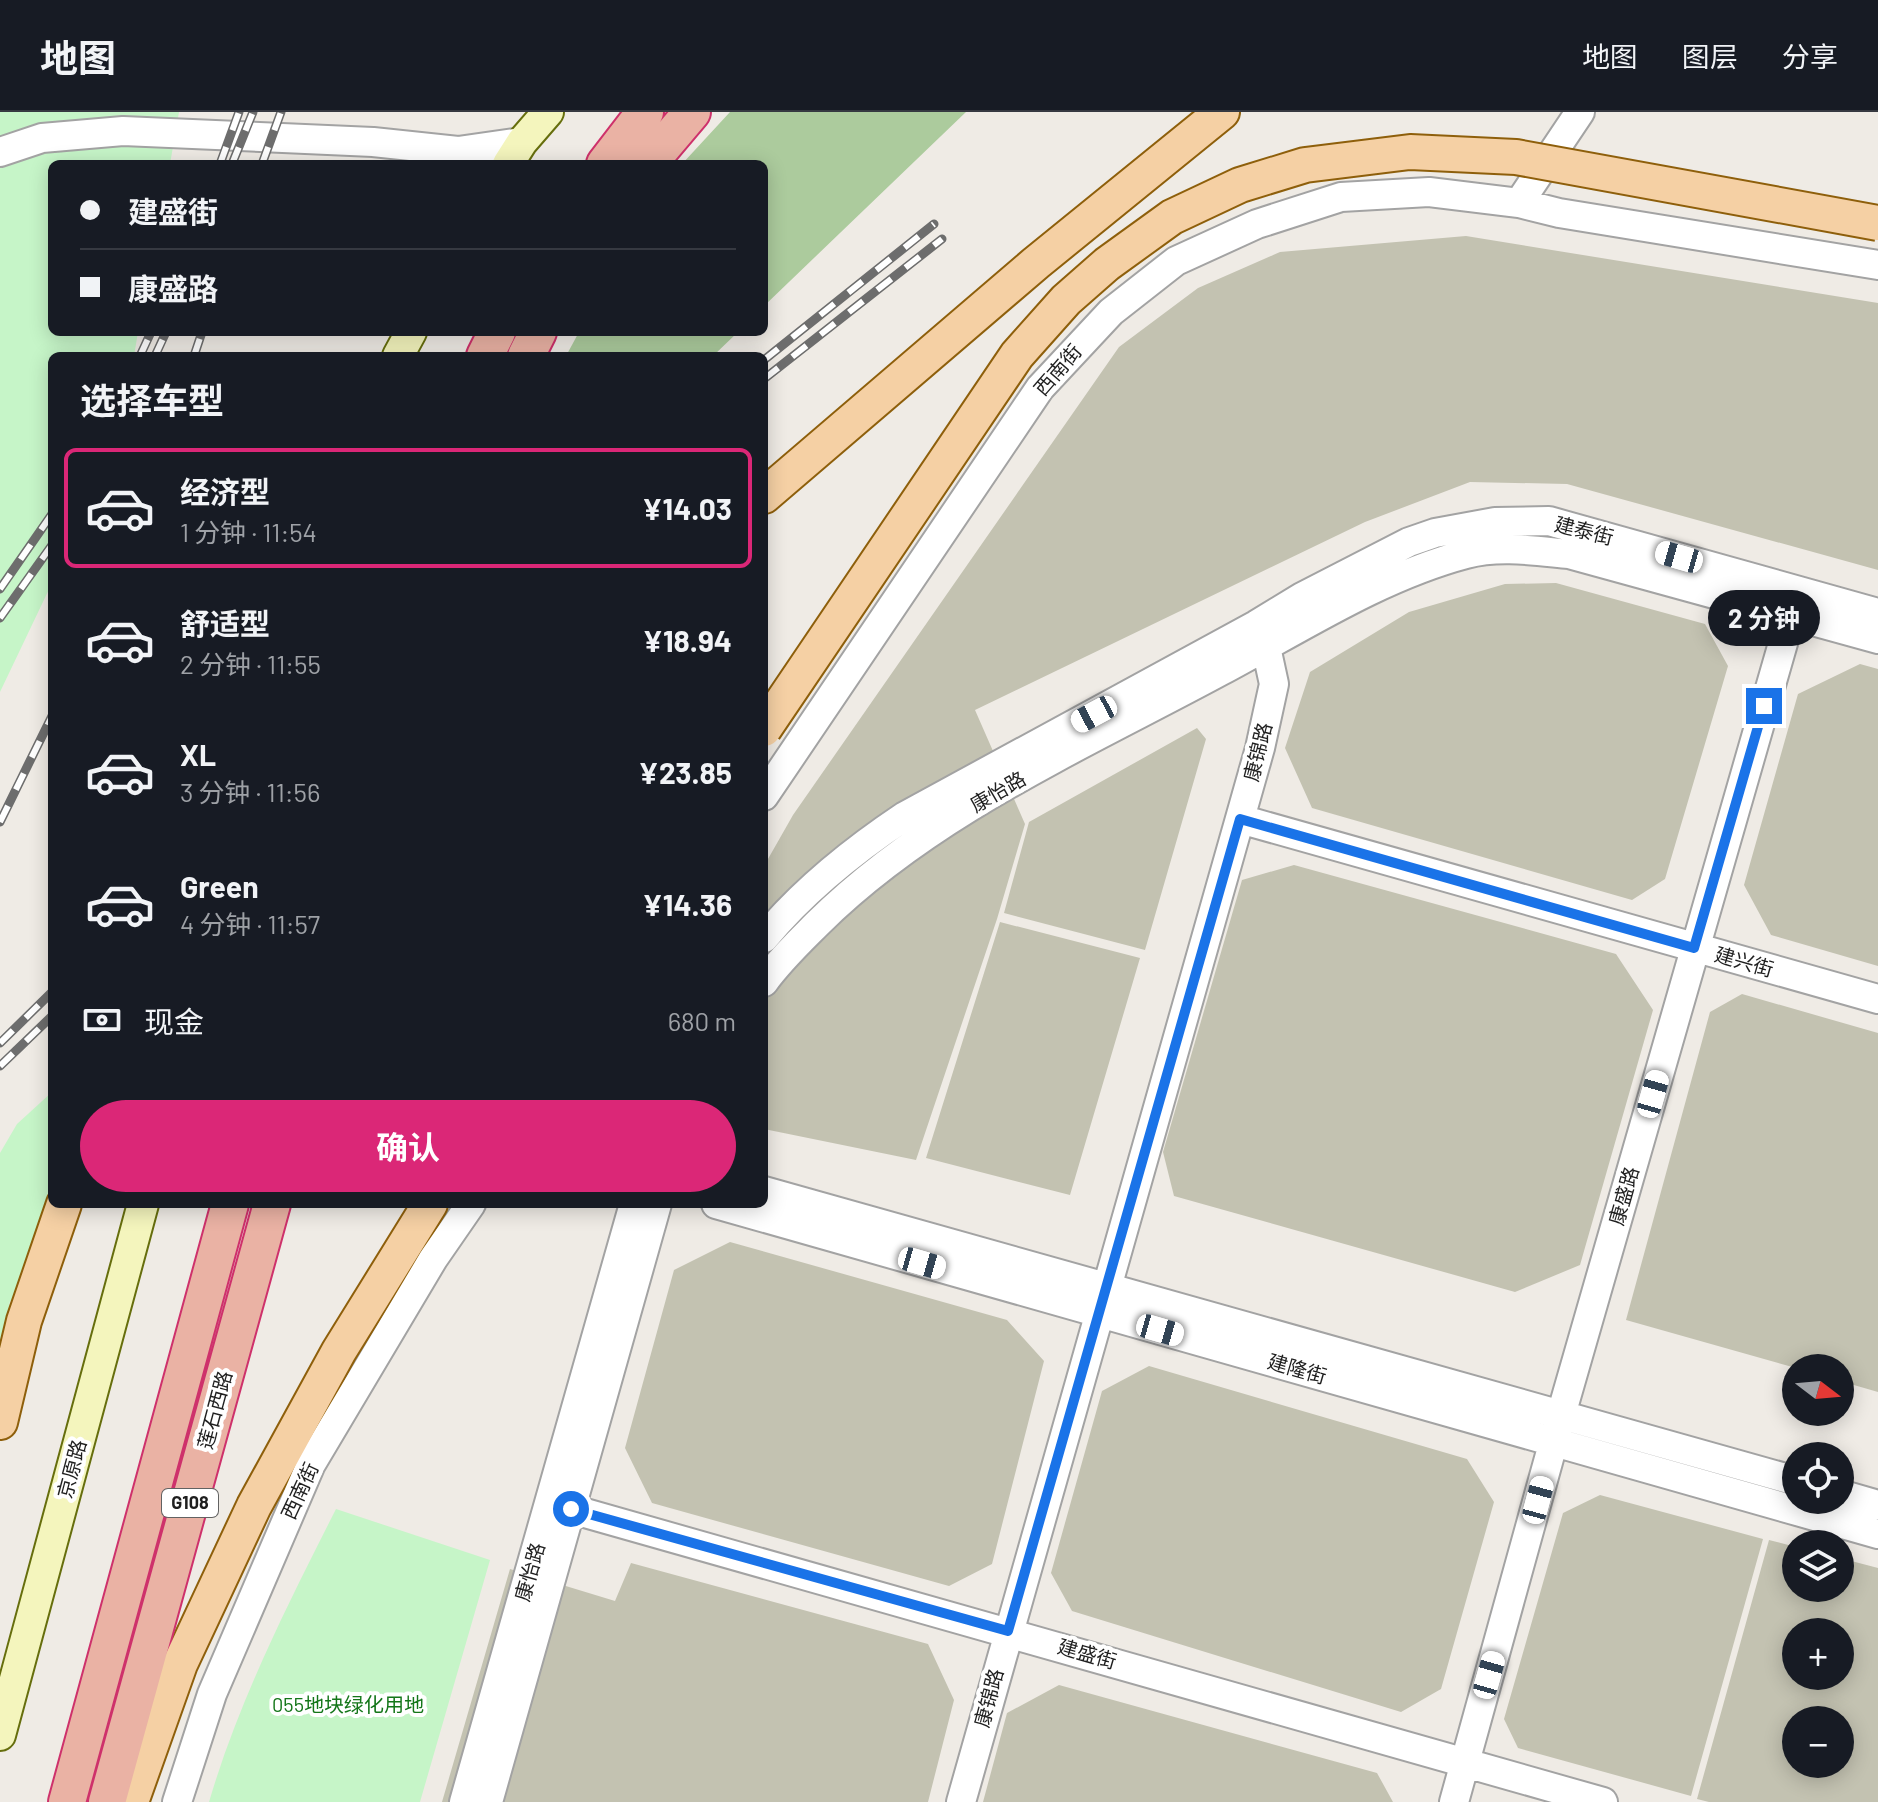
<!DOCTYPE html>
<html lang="zh">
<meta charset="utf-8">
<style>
body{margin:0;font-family:Barlow,"Noto Sans SC",sans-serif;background:#242831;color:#f1f3f6;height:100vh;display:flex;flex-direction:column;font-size:30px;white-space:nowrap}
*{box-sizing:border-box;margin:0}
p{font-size:26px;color:#9ea1a6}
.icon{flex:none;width:44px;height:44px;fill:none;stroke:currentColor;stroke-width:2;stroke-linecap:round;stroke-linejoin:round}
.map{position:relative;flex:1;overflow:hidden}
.side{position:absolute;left:48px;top:240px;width:720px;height:856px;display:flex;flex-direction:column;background:#171b24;border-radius:12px;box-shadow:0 4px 20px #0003}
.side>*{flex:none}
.banner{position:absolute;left:48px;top:48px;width:720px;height:176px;border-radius:12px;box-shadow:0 4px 20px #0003;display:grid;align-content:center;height:176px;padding:0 32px;background:#171b24}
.needle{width:52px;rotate:106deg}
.controls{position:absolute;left:1782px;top:1242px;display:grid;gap:16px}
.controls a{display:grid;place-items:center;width:72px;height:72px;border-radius:50%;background:#171b24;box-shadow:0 4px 20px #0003;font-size:40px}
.end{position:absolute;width:36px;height:36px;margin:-18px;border:10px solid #1a73e8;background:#fff;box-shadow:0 0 0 4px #fff}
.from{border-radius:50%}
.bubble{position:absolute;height:56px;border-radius:28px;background:#171b24;box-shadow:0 4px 20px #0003;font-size:26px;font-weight:700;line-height:56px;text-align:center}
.car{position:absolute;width:24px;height:48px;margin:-24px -12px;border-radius:10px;box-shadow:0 0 6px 2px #0007;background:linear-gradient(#fff 24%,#345 0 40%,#fff 0 76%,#345 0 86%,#fff 0)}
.banner b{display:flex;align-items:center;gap:28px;height:76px;font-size:30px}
.banner b+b{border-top:2px solid #363941}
.banner i{width:20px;height:20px;background:#f1f3f6}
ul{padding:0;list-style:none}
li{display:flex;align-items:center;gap:24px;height:120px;margin:0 16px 12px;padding:0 16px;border:4px solid transparent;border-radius:12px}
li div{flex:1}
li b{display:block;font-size:30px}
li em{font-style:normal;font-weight:700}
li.active{border-color:#db2777}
li>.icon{width:72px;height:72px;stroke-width:1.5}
h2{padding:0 32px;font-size:36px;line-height:96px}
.pay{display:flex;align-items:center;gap:20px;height:88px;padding:0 32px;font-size:30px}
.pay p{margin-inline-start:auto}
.cta{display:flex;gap:16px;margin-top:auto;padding:16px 32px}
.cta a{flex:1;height:92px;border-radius:48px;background:#db2777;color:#fff;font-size:32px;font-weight:700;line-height:92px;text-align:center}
header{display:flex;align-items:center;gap:48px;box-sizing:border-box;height:112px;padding:0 40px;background:#171b24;border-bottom:2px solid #363941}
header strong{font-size:38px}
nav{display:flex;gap:44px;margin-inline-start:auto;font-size:28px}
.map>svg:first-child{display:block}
</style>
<header>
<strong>地图</strong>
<nav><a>地图</a><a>图层</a><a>分享</a></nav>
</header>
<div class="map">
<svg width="1878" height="1690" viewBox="0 0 1878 1690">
<rect width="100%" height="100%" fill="#efebe5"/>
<!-- construction -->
<path fill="#c3c2b1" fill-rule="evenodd" d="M1466,124L1878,191V458L1567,372L1470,370L1365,410L975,598L1025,712L997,807L916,1048L764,1017V754L793,703L1119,235L1198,176L1280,140Z
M1556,471L1705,512L1728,554L1665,767L1632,788L1312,696L1285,636L1310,560L1409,500L1505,472Z
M1860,552L1878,557V854L1771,823L1744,773L1798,582Z
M1197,616L1206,627L1145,838L1004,801L1029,710Z
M1294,753L1616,842L1653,898L1580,1153L1515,1180L1174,1084L1163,1040L1242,768Z
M1000,810L1140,846L1070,1083L926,1046Z
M1742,882L1878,921V1280L1840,1269V1256H1796L1626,1208L1710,900Z
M730,1130L1007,1208L1044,1249L992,1452L949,1474L652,1391L625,1336L674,1158Z
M1149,1254L1467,1347L1494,1390L1441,1577L1401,1600L1072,1499L1051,1461L1102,1279Z
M1600,1383L1763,1427L1691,1684L1518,1636L1504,1607L1563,1401Z
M1769,1428L1796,1435V1476H1840V1446L1878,1456V1690H1709L1697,1687ZM1796,1520H1840V1564H1796ZM1796,1608H1840V1652H1796Z
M631,1451L928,1532L954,1588L928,1690H442L510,1457L615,1489Z
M1059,1573L1377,1661L1393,1690H983L1007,1601Z"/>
<!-- forest -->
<path fill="#accb9d" d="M730,0H966L764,194V52H682Z
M579,220H738L713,244H566Z"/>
<!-- park -->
<path fill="#c6f5c8" d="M0,0H179L170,52H52V220H138L134,244H52V471L0,580Z
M52,980V1092L43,1198L10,1189L0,1245V1041L17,1012Z
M336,1397L490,1448L420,1690H209C239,1588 288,1492 336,1397Z"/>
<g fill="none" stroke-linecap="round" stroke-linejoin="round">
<defs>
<path id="tertiary" d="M0,40L42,26L123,19L373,30L458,39L522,30
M1519,91L1580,0
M764,684L1040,276L1111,200L1176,149L1257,112L1341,85L1429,80L1519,91L1559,101L1878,153
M1240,707L1878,887
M764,826C803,779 854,738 905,704L1256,513L1302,485L1409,430L1435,421L1495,410L1549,409L1878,501
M764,870C779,849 798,831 817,812C930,700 1082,634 1221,559C1300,517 1379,465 1466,442C1499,433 1536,439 1569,442L1878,527
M764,1079L1796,1369
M716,1092L1878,1422
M1840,1382L1878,1393
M571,1397L1603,1690
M177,1690L212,1582L311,1352L433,1147L471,1092
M464,1690L634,1092
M488,1690L657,1092
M961,1690L1260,636L1274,572L1266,535L1259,521
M1454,1690L1561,1303L1798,479"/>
<path id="secondary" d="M508,52L522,30L548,0
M398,244L411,220
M0,1623L143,1092"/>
<path id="primary" d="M764,384L1036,151L1222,0
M0,1310L24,1209L64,1092
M131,1690L180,1552L254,1394L339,1239L430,1092"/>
<path id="trunk" d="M605,52L645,0
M648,52L692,0
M485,244L497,220
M526,244L538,220
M67,1690L230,1092
M107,1690L272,1092"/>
</defs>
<!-- tertiary casing -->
<use href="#tertiary" stroke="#a3a3a3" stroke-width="32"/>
<!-- secondary casing -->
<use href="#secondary" stroke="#666e0d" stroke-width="34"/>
<!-- primary casing -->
<use href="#primary" stroke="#8e5f0b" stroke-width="38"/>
<!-- trunk casing -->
<use href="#trunk" stroke="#ce316b" stroke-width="40"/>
<!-- tertiary -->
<use href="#tertiary" stroke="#fff" stroke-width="28"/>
<!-- secondary -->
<use href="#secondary" stroke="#f4f5bd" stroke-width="30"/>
<!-- primary -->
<use href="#primary" stroke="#f5d0a4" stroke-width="34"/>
<!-- trunk -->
<use href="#trunk" stroke="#eab2a4" stroke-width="36"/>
<defs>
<path id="rail" d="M220,52L239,0
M232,52L253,0
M262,52L281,0
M140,244L151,220
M155,244L166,220
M194,244L202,220
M764,248L934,112
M764,267L942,127
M0,477L52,402
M0,506L52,433
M0,710L52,604
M0,931L52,880
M0,954L52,904"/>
</defs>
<!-- rail casing -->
<use href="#rail" stroke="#6d6d6d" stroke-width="9"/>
<!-- rail -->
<use href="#rail" stroke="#fff" stroke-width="6" stroke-dasharray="18" stroke-linecap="butt"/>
<defs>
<path id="primary-bridge" d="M764,617L1017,243L1066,188L1107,152L1172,105L1240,73L1305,53L1410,40L1516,45L1878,111"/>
</defs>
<!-- primary-bridge casing -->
<use href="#primary-bridge" stroke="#8e5f0b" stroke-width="38" stroke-linecap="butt"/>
<!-- primary-bridge -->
<use href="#primary-bridge" stroke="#f5d0a4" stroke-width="34"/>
</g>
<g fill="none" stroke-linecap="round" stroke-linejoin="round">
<!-- route -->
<path stroke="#1a73e8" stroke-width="10" d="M571,1397L1008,1519L1240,707L1694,836L1764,594"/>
</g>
<g text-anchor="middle" stroke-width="8" stroke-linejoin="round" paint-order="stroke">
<!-- shield labels -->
<rect fill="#fff" stroke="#626262" stroke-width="2" x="162" y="1377" width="56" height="28" rx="6"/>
<g font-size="18" font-weight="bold" fill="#1f1f1f">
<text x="190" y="1397">G108</text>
</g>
<!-- street labels -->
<g font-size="20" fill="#1f1f1f" stroke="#fff">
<text transform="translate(1058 258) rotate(-49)" y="7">西南街</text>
<text transform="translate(1584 419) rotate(14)" y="7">建泰街</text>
<text transform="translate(1258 640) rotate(-76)" y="7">康锦路</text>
<text transform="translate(998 680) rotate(-30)" y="7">康怡路</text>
<text transform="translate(1744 850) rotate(16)" y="7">建兴街</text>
<text transform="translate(1624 1084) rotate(-74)" y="7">康盛路</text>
<text transform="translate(1297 1257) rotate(16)" y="7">建隆街</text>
<text transform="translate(215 1298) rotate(-75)" y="7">莲石西路</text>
<text transform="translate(72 1357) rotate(-75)" y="7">京原路</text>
<text transform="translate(300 1379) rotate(-65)" y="7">西南街</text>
<text transform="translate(530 1460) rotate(-74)" y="7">康怡路</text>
<text transform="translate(1087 1542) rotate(16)" y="7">建盛街</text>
<text transform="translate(989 1586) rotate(-75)" y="7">康锦路</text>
</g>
<!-- park labels -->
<g font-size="20" fill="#147619" stroke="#fff">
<text x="348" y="1600">055地块绿化用地</text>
</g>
</g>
</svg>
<div class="controls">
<a><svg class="needle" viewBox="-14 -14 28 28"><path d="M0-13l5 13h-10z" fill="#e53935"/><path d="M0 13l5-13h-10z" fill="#9ea1a6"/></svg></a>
<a><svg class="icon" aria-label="locate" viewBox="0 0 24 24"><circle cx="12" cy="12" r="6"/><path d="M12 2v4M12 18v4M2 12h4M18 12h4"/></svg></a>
<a><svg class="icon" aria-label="layers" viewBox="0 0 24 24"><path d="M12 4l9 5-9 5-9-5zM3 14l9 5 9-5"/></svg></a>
<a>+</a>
<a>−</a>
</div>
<i class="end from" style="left:571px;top:1397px"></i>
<i class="end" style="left:1764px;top:594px"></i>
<div class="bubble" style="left:1708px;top:478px;width:112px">2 分钟</div>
<i class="car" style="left:1679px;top:445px;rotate:286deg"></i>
<i class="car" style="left:1094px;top:602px;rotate:242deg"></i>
<i class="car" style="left:1653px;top:982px;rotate:16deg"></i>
<i class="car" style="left:922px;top:1151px;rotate:106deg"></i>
<i class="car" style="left:1160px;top:1218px;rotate:106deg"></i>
<i class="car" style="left:1538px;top:1388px;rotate:15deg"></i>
<i class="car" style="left:1489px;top:1563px;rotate:16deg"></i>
<div class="banner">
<b><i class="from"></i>建盛街</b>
<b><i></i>康盛路</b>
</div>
<section class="side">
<h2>选择车型</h2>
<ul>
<li class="active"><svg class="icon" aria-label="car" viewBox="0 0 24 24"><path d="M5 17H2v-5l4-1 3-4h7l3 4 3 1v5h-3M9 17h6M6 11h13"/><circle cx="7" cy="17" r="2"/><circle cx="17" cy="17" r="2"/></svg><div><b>经济型</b><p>1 分钟 · 11:54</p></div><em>¥14.03</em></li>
<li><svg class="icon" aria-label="car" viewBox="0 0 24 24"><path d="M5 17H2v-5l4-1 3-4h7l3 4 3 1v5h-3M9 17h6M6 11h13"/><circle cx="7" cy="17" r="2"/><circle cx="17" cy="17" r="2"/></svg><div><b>舒适型</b><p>2 分钟 · 11:55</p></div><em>¥18.94</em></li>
<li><svg class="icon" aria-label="car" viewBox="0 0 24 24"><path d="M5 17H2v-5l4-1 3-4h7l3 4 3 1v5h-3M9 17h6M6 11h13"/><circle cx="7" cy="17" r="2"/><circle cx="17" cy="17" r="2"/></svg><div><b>XL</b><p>3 分钟 · 11:56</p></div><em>¥23.85</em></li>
<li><svg class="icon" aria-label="car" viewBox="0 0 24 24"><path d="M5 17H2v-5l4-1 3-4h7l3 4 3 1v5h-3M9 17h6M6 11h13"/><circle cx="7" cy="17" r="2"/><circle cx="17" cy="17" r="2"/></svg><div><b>Green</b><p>4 分钟 · 11:57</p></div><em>¥14.36</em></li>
</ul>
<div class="pay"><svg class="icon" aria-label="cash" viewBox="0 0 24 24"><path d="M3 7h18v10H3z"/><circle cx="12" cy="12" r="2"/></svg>现金<p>680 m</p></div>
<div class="cta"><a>确认</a></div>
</section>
</div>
